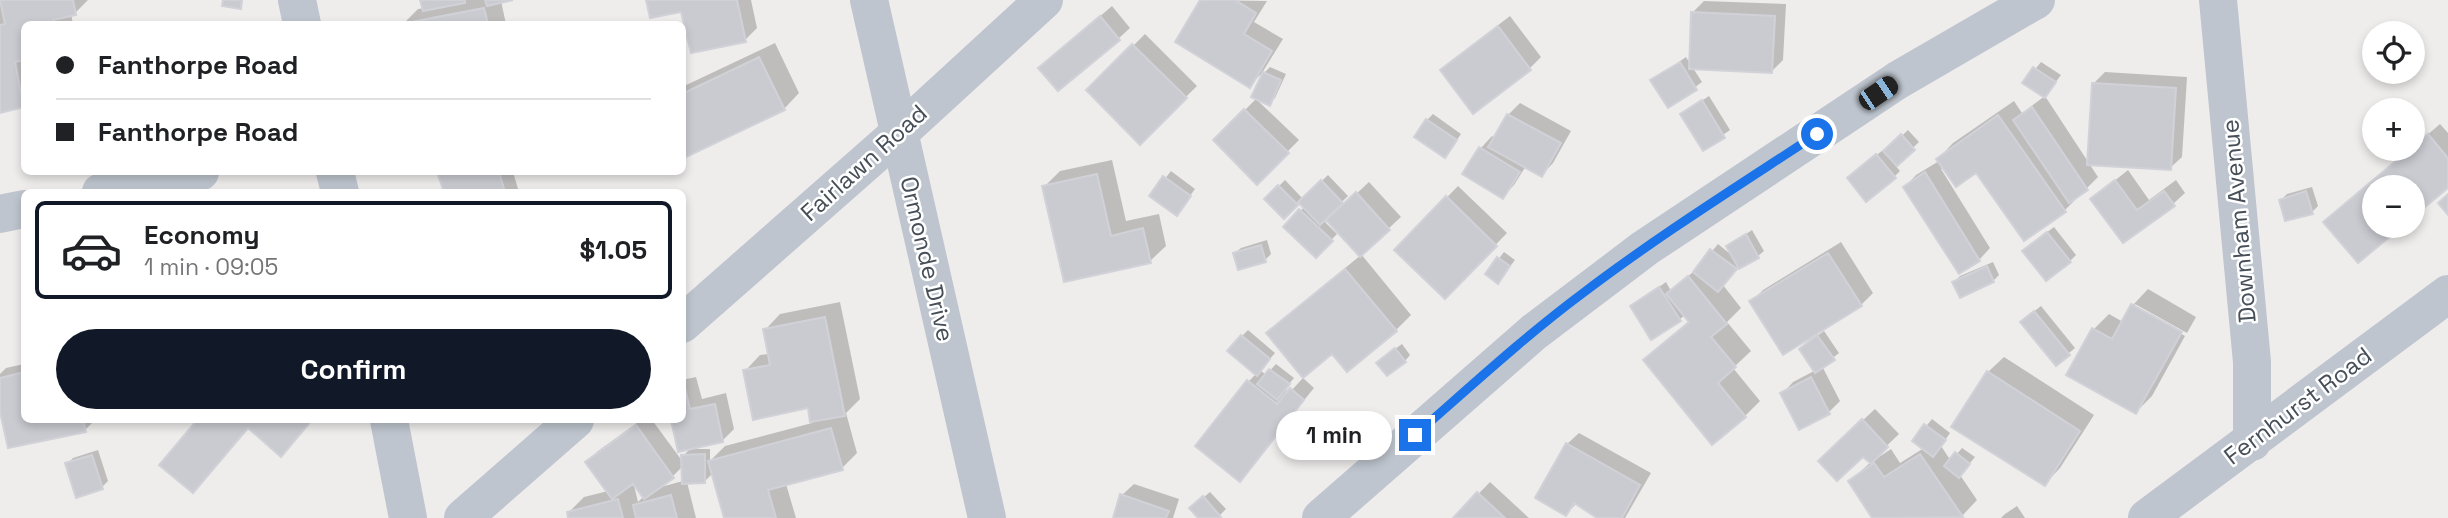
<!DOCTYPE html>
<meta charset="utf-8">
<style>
body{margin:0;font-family:"Space Grotesk",sans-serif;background:#f6f6f6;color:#202124;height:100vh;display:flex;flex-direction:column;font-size:26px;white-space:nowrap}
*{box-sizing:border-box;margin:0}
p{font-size:23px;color:#757577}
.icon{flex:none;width:38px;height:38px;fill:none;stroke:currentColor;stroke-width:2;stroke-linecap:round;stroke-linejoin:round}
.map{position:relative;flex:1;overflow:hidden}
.sheet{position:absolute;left:21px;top:189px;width:665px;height:234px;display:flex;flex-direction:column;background:#fff;border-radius:10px;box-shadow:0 4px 10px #0003}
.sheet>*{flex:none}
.top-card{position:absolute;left:21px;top:21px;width:665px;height:154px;border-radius:10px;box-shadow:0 4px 10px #0003;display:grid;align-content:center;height:154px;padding:0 35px;background:#fff}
.buttons{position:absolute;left:2362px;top:21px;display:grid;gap:14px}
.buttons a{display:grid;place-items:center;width:63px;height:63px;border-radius:50%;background:#fff;box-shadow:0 4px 10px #0003;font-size:35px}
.end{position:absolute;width:32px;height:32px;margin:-16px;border:9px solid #1a73e8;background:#fff;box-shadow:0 0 0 4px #fff}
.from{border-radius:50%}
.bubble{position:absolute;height:49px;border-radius:24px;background:#fff;box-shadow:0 4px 10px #0003;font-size:23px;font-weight:600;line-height:49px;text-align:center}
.car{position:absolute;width:21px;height:42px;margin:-21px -10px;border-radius:9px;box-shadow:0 0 5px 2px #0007;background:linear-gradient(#222 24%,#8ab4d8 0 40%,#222 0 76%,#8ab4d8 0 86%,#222 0)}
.top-card b{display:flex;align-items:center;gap:24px;height:66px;font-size:26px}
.top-card b+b{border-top:2px solid #e0e0e0}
.top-card i{width:18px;height:18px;background:#202124}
ul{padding:12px 0 0;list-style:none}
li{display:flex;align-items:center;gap:21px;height:98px;margin:0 14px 10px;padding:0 21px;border:4px solid #e0e0e0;border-radius:10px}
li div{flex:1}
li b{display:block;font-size:26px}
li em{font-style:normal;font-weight:600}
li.current{border-color:#111827}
li>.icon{width:63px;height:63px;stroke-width:1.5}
.primary-button{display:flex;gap:14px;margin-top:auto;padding:14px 35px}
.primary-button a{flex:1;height:80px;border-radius:42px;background:#111827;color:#fff;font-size:28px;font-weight:600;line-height:80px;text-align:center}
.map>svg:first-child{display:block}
</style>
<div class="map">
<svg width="2448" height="518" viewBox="0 0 2448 518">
<rect width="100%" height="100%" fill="#efecec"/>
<!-- shadow -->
<path fill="#0003" fill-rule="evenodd" d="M0,0H88L75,13L71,14L73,24H24V106L0,111Z
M422,0H505L501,1L506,24H403L418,9L424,8Z
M648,0H751L757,28L745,40L683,10Z
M1202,0L1267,1L1254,22L1283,39L1262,73L1250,85Z
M1704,1L1786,4L1783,60L1772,71L1693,68L1702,82L1669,106L1653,80L1686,57L1691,65L1693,12Z
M1112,6L1130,28L1118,39L1040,68Z
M1510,16L1541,57L1530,68L1473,111L1442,70L1454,59Z
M1145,34L1197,86L1140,142L1089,90Z
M775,43L799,93L784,109L682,157V87Z
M682,45L686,62L682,65Z
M2041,62L2061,75L2045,96L2025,82Z
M1270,67L1286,74L1275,98L1269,103L1264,73Z
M2105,72L2187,77L2182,157L2170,168L2094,83Z
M1709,96L1730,130L1703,149L1682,114Z
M2045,96L2098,177L2065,210L1977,171L1944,167L1941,169L1990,248L1979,260L1905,187L1916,175L1939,161L1938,159L1953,143L2014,101L2022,113Z
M1256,99L1299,140L1257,182L1215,140Z
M1520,103L1571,131L1553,163L1542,175L1526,166L1514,185L1502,197L1465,174L1481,148L1492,136L1495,138L1508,115Z
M1433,114L1461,134L1450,150L1427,120Z
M2440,124L2448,133V185L2375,187V226H2400L2359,261L2326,222Z
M1908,130L1919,142L1895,165L1900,171L1894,177L1855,172L1883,150L1885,152Z
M1112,160L1126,221L1159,214L1166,246L1150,261L1065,280L1044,187L1060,171Z
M2128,170L2149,200L2176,180L2185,193L2173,204L2123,241L2092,199Z
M1171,171L1195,189L1182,207L1152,195Z
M439,172H513L519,192H445Z
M1328,175L1348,196L1323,220L1337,234L1316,256L1285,227L1305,206L1300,201L1284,217L1266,199L1285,180L1303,199Z
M1369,182L1401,217L1361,254L1411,315L1396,330L1333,352L1268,333L1284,318L1361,255L1340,209Z
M1458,186L1507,233L1445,297L1396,250Z
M2312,187L2318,206L2312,212L2281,200L2287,194Z
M2054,227L2076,255L2070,261L2030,245Z
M1752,230L1764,251L1758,256L1739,265L1723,285L1741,308L1727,322L1751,351L1733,368L1760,401L1745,416L1645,360L1690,321L1685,315L1680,319L1632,306L1666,282L1671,291L1700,266L1718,244L1734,257L1728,246Z
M1267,240L1271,254L1265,260L1235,253L1241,248Z
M1841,242L1873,293L1861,305L1751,302L1763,290Z
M1504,252L1515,260L1498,282L1487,274Z
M1993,262L1999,275L1993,281L1954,282L1960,276Z
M2148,289L2196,317L2187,333L2135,304V308L2185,336L2152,396L2136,412L2094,329L2109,314L2123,322L2133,305Z
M840,302L860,399L846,413L857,453L842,468L786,484L796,518H726L713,473L705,481L687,482L696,518H570L569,512L584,497L608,491L587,462L598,451L641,420H652L683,462V456L690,449H710V461L725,446L812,423L809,406L745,371L760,355L769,354L765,330L780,314ZM683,466V481L657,488L673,476ZM633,481L644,496L638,502Z
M2041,306L2075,348L2057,363L2028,316Z
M1248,330L1275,353L1260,370L1266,375L1276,364L1294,378L1285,389L1289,393L1303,378L1314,388L1240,479L1249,381L1257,373L1242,336Z
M1824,331L1839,353L1822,366L1840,401L1829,412L1782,394L1793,382L1816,370L1807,343Z
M1402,344L1410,355L1405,361L1384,357Z
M2004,357L2094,415L2060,468L2045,484L1988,372Z
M24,364V420H95L85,430L9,446L0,404V374L6,368Z
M696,377L702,399L726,393L734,429L722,441L673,420H682V380Z
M1875,409L1899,434L1874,458L1876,459L1891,449L1900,463L1924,448L1914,441L1932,419L1950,433L1941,446L1951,461L1962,448L1975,457L1960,475L1977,500L1962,516L1959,518H1874L1850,481L1871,462L1863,454L1832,449Z
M1337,415L1351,428L1335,445L1321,432Z
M1579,433L1651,473L1625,518H1599L1577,503L1566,514L1567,444Z
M98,450L108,481L102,487L67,464L73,458Z
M1490,482L1529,518H1455Z
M1134,484L1179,499L1173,518H1114L1122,495Z
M1210,492L1226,509L1217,518H1200L1197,503Z
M2017,506L2025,518H2001L2005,514Z"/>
<!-- building -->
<path fill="#cacbd1" stroke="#d1d2d8" stroke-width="2" d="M0,0H73L76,15L53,20L54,24H24V60L15,62L24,107L0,113V25L5,24Z
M223,0H242L241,9L222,6Z
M420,0H465V3L423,11Z
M485,0H513L487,6Z
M646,0H737L746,42L691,53L681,12L650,18Z
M1200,0H1235L1256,13L1244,34L1272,51L1250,88L1175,42Z
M484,8L488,24H401Z
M1691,12L1775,16L1772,73L1689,69Z
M1100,16L1120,40L1058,91L1038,68Z
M1498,26L1531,70L1473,114L1440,70Z
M1132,44L1187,98L1140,145L1086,90Z
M759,57L785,110L682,159V94Z
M1680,62L1697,90L1668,108L1650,80Z
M2033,67L2056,82L2045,98L2022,83Z
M1263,72L1281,80L1270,106L1251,97Z
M2092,83L2176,88L2171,170L2087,165Z
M1702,100L1725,138L1703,151L1680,114Z
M2032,107L2088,190L2069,203L2013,120Z
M1244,109L1289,153L1257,185L1213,140Z
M1507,114L1561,143L1542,177L1488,147Z
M1998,115L2066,212L2024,241L1976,173L1956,187L1936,159Z
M1426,119L1457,140L1445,158L1414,137Z
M1901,134L1915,150L1897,166L1883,151Z
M2428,134L2448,158V188L2413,217V187H2375V226H2403L2358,263L2323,222Z
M1479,147L1520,172L1503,199L1462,174Z
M1876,154L1896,178L1866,202L1847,178Z
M437,172H499L505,192H444Z
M1925,172L1980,261L1959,274L1903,187Z
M1097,174L1111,236L1143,228L1151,263L1064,282L1042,186Z
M1163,176L1191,196L1177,216L1149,196Z
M1321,180L1343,203L1320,225L1298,202Z
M2115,180L2137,210L2164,191L2175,206L2123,243L2090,199Z
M1278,185L1298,205L1284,219L1264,199Z
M2306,191L2313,214L2285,221L2279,200Z
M1356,192L1390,230L1360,257L1326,220Z
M2448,194V215L2438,203Z
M1446,196L1497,246L1445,299L1394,250Z
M1299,209L1333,241L1316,258L1283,227Z
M2047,232L2071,262L2046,281L2022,251Z
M1746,234L1759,258L1739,269L1726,246Z
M1261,245L1266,262L1238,270L1233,253Z
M1710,249L1737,269L1718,292L1693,272Z
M1828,253L1862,306L1783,355L1749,301Z
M1497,257L1510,266L1498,284L1485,274Z
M1987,266L1994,282L1960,298L1952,282Z
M1345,269L1397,331L1347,372L1332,354L1303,378L1266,333Z
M1688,276L1727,324L1711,337L1736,367L1718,383L1746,417L1712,445L1643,360L1689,322L1666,294Z
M1659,287L1681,321L1651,340L1630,306Z
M2131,304L2182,332L2136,414L2066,375L2092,328L2112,339Z
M2034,311L2070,355L2056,366L2020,322Z
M825,317L845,416L810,422L808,408L753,420L743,370L770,365L763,329Z
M1241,335L1270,359L1257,376L1227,351Z
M1817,335L1835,360L1815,373L1799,349Z
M1395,348L1406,362L1387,376L1376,363Z
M1269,369L1290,384L1277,400L1257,384Z
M1987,371L2080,431L2045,486L1951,427Z
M24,372V420H83L86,432L8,448L0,412V378Z
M1811,377L1830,414L1799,430L1780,393Z
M1247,380L1277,404L1290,388L1304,400L1240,482L1195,446Z
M682,388H685L690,409L715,404L723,442L678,452L671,420H682Z
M1330,419L1346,435L1335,447L1318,432Z
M1862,419L1888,447L1871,464L1863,457L1837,481L1818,461Z
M197,420H312L281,457L248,428L193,493L159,465Z
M1924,424L1946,440L1933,457L1912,441Z
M636,425L674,478L644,499L633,484L612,499L585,462Z
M831,428L843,470L768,490L776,518H724L708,461Z
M1566,443L1640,485L1622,518H1597L1574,503L1566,516L1535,498Z
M1955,452L1970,464L1959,478L1944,466Z
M705,454V483L682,484L681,455Z
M1920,454L1963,517L1872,518L1848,481L1874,463L1884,477Z
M92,455L103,489L76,498L65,463Z
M1477,492L1505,518H1453Z
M1120,494L1169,511L1166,518H1113Z
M671,495L677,518H636L633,505Z
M1203,496L1221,517L1219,518H1198L1189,508Z
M618,499L623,518H568L567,512Z"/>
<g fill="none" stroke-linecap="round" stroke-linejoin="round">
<!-- minor -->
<path stroke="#bec5ce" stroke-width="38" d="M297,0L302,24
M869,0L987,518
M2218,0L2252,362V442
M335,172L340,192
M101,192L200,172
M0,214L24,209
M682,324L898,134L1044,0
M389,420L408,518
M463,518L575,420
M1321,518L1534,332L1645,248L1898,80L2036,0
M2147,518L2448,294"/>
</g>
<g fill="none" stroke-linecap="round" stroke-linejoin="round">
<!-- route -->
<path stroke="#1a73e8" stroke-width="9" d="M1415,435C1470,387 1524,337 1583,293C1658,236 1738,186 1817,134"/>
</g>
<g text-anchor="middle" stroke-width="5" stroke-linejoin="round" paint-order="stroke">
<!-- street labels -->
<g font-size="24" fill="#464e58" stroke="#fff">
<text transform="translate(864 163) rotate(-42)" y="8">Fairlawn Road</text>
<text transform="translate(2239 221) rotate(-95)" y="8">Downham Avenue</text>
<text transform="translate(927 259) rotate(77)" y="8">Ormonde Drive</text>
<text transform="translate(2298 406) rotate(-37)" y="8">Fernhurst Road</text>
</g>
</g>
</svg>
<div class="buttons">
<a><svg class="icon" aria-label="locate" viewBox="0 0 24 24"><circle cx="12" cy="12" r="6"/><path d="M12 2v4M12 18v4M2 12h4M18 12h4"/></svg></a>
<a>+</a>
<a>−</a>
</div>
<i class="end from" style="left:1817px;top:134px"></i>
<i class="end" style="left:1415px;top:435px"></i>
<div class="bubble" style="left:1276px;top:411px;width:116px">1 min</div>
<i class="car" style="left:1878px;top:93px;rotate:56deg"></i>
<div class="top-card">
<b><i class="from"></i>Fanthorpe Road</b>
<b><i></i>Fanthorpe Road</b>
</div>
<section class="sheet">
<ul>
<li class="current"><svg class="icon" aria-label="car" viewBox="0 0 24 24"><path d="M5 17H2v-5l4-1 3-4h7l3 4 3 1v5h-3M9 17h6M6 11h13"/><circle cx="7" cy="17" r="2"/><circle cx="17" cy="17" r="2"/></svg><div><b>Economy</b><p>1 min · 09:05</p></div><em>$1.05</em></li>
</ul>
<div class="primary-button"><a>Confirm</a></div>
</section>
</div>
